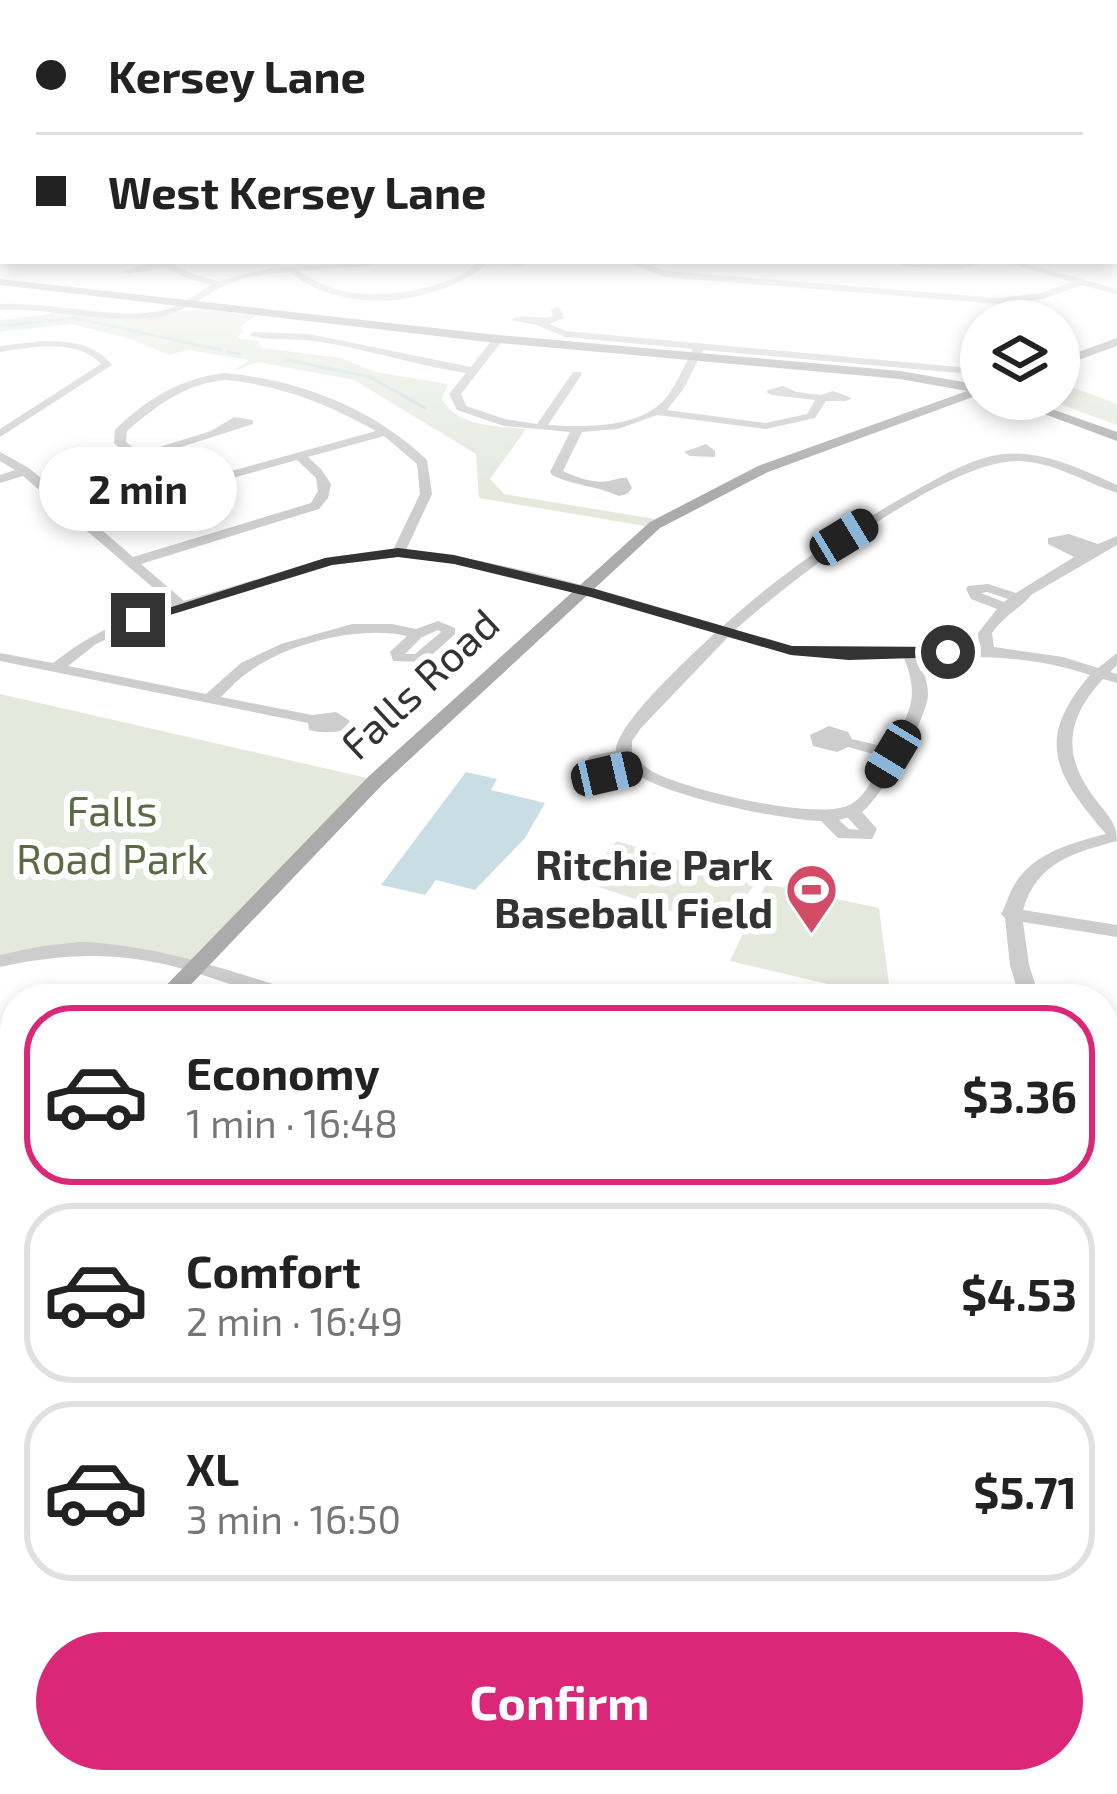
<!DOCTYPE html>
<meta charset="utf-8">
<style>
body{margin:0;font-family:"Exo 2",sans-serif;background:#f2f2f2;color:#222;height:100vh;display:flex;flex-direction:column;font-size:45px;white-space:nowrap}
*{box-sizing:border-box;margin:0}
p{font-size:39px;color:#767676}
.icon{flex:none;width:66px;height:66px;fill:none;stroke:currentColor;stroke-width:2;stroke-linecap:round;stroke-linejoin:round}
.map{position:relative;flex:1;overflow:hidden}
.side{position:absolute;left:0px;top:984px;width:1119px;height:810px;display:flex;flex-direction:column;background:#fff;border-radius:48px 48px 0 0;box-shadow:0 6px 18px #0003}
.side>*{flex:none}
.hud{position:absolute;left:0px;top:0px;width:1119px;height:264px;box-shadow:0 6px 18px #0003;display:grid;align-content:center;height:264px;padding:0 36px;background:#fff}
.fabs{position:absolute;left:960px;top:300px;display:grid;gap:24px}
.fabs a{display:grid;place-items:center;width:120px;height:120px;border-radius:50%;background:#fff;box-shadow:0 6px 18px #0003;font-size:60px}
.end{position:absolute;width:54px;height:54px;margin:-27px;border:15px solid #333;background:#fff;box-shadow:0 0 0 6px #fff}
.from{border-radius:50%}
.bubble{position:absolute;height:84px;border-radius:42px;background:#fff;box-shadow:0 6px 18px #0003;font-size:39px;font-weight:700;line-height:84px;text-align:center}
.car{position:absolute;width:36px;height:72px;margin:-36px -18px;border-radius:15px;box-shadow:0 0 9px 3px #0007;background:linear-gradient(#222 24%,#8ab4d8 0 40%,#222 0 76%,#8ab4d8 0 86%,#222 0)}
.hud b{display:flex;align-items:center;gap:42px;height:114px;font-size:45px}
.hud b+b{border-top:3px solid #e0e0e0}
.hud i{width:30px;height:30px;background:#222}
ul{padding:21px 0 0;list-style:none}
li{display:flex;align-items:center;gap:36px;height:180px;margin:0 24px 18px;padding:0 12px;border:6px solid #e0e0e0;border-radius:48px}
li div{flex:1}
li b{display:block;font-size:45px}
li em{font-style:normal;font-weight:700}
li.selected{border-color:#db2777}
li>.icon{width:108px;height:108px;stroke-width:1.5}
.cta{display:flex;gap:24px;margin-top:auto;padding:24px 36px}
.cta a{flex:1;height:138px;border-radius:72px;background:#db2777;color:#fff;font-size:48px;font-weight:700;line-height:138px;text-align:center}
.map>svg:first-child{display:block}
</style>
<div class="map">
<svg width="1117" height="1794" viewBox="0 0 1117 1794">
<rect width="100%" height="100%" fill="#fff"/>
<!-- green -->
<path fill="#e4e8dd" d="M58,307L140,316L202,309L257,315L239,327L244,330L237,338L258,341L263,348L340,358L376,372L448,384L442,399C457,427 497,426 526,429L490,479L504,494L655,519L645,526L479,498L476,454L354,380L258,362L232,372L249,360L188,350L169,355L134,340L71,324L0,332V320L50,314Z
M1059,382L1117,404V425L1046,399H1059Z
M0,694L376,780L193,965L143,950L0,961Z
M617,841L755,884L722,928L581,881Z
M766,884L879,908L891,999L730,961Z"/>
<!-- water -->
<path fill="#c9dee4" d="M466,772L497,779L491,790L545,803L525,838L475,890L436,880L425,895L381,885Z"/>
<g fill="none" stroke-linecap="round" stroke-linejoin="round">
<!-- stream -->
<path stroke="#c9dee4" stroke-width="3" d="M0,326L74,318L221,350
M228,352L240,354
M288,360L370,377L425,408"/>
<!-- minor -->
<path fill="#cdcdcd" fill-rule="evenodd" d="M1116,254H1117V261H1116Z
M158,261H170L189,273L218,281L272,268L390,261L366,266L300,271C338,301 394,298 438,284C447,281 457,277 464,273C466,272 478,261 480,261C492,257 516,260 527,264L522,267L487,264C435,306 343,316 290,272C268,274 246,276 226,285C203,296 184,313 159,317C106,325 53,307 0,310V304C52,301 110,320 160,311C179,307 195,295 211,285L183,277L166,267L129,274L124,271Z
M624,261H638L666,271L999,298L1041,293L1072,282L1002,261H1017L1117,289V295L1082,285L1043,299L999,304L665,277Z
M900,261L957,264L993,261L957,270L903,266L898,263Z
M556,307L560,308L564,318L549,324L566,331L981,369V375L703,350L684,388L667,410L766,423L807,414L815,400L772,395L766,392L768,390L783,386L797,392L821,395L833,391L852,398L846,401H826L815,418L766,429L657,415L618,429L582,432L563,471C575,477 595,484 609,481C615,480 620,477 627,478L632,488L627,494L619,496C598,486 574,486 552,475L550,472L570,432L504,426L457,410L449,394L466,373C415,365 366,349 315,341C294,338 268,342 249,335L254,332L309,334L471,367L494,337H502V341L461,394L466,406L505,419L537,424L573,372H581L582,374L548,425C583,427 639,429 665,399C677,385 684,365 693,349L566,337L536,325L511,320C525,312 538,321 553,316L551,310Z
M978,340L981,341V353L977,352L973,343Z
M42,341C70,341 94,343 112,365L0,437V429L101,364C76,338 33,347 0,352V346Z
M225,373C299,380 373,408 427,460L432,494L406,550C514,561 619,596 723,626C782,572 848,528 918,489C944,475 972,458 1003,454C1043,450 1081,469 1117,485V493C1085,482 1055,463 1020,461C948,458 790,581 735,630L792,647L849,651L979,647L978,633L997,609L971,599L966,589L968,586L988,584L1016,593L1074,557L1048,544V538L1069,534L1098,544L1117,536V545L1031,595C1024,606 1004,615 992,633L994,647L1063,657L1098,668L1117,653V665L1110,672L1117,674V683L1103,679C1065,720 1062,756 1096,800C1107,815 1117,822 1117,841C1073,853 1037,862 1023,910L1117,925V937L1023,922L1029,965L1040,999H1020L1010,965L1005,918L1001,914C1006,906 1008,896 1013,887C1032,853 1071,843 1106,834C1055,775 1034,740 1090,675C1031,655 980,656 918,658C923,669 928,682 928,695C927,719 881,798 862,812L877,829L872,839L838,838L821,821C781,820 664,796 633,772C612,778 599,781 583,766L590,756L616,751C616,723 693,654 715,633L591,596L454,563L398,557L331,565L143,622L96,644L68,666L206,694L241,663L281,644L352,624H392L416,629L438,621L455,628V634L424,662L393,661L390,652L407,636C361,625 288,643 250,671C239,678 230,688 221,697L312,715L336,712L350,721L344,730C333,733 320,733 309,730L308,723L0,661V653L53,663C93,632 124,619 172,604L23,476L0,483V475L15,470L0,461V452L29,468L46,482L129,456L114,443L115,430C146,399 181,378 225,373ZM225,380C280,385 328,404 376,431L174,487V493L195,497L204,492V486L297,460L316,478L318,491L311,503L133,557L53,488L253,424V420L234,417L211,431L140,453L126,442L127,431C157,405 185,384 225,380ZM384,436L417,464L420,494L393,550L330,557L184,601L141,564L319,509L328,498L331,484L321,469L308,457ZM987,592L1008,599L1004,602L981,593ZM438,630L441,632L415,654H405L422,637ZM728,637L791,655L849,659L904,658C920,698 910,713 889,748L852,739L848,732L829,726L810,735L813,746L837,752L848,747L884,757C876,772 868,793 853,803C823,824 685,789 653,772C644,767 639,760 632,753V741L641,728ZM620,759L625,765L609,769L600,764ZM846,818H848L859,830L849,829L839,820Z
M706,444L715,451V457L690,456L684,452Z
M81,942C159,945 230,971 305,994L308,999C262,999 226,981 183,969C120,951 63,953 0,967V955L42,946Z
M1104,1210H1117V1228H1104Z
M1104,1468L1117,1473V1497L1104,1492Z
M0,1659L15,1661V1689L0,1687Z
M738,1779H768L767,1794H737Z
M950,1779H1062L1073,1783L1077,1794H965L954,1790Z"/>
<!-- major -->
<path fill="#ababab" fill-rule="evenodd" d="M0,279L488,334L900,371L981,385V394L768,472L660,528L383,784L177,999H153L369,776L650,522L758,466L967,391L900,379L488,342L0,285Z
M1117,338V346L1059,367V359Z
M1004,399H1023L1117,432V441Z
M15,1216C15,1234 20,1252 0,1258C0,1241 0,1222 15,1216Z"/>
</g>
<!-- sky -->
<linearGradient id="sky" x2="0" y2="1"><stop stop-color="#9bc5e6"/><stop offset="0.49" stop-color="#fff"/><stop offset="1" stop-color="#fff" stop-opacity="0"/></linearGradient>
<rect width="1117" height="493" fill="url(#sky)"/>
<!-- route -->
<path fill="#333" d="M398,548L454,555L595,589L792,646L948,647L956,652L948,657L849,660L791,655L591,597L454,564L398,557L332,565L144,623L131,620L325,558Z"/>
<!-- icons -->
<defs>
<symbol id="stadium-pin" viewBox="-11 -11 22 30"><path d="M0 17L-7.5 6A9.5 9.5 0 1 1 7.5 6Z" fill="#d34b67" stroke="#fff"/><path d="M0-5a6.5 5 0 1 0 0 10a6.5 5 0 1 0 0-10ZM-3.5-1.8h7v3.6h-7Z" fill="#fff"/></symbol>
</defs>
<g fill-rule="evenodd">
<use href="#stadium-pin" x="782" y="860" width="59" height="81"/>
</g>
<g text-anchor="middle" stroke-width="12" stroke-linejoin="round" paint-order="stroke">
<!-- street labels -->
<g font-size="42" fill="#333" stroke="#fff">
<text transform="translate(420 684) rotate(-43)" y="15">Falls Road</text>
</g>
<!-- park labels -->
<g font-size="42" fill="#5b6a44" stroke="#fff">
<text x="112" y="826">Falls<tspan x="112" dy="48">Road Park</tspan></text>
</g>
<!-- poi labels -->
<g font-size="42" font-weight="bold" fill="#333" stroke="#fff" text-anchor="end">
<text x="773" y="880">Ritchie Park<tspan x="773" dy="48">Baseball Field</tspan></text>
</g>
</g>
</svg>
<div class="fabs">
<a><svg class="icon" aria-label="layers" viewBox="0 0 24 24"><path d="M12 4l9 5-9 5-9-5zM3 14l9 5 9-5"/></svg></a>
</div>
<i class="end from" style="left:948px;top:652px"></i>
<i class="end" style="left:138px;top:620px"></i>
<div class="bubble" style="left:39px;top:447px;width:198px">2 min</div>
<i class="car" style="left:844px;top:537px;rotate:59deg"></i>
<i class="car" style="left:893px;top:754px;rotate:211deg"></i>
<i class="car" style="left:607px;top:774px;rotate:77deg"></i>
<div class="hud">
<b><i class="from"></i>Kersey Lane</b>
<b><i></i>West Kersey Lane</b>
</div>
<section class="side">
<ul>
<li class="selected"><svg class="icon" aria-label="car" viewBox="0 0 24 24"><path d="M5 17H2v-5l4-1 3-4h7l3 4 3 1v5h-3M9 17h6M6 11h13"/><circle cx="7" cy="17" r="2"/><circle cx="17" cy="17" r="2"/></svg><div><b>Economy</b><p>1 min · 16:48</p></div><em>$3.36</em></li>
<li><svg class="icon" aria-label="car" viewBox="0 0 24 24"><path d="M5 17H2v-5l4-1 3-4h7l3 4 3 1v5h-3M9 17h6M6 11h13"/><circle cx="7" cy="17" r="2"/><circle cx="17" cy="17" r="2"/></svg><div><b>Comfort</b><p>2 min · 16:49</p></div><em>$4.53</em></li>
<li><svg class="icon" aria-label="car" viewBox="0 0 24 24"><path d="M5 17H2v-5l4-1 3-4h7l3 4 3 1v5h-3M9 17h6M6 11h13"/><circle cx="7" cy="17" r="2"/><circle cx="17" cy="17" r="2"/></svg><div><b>XL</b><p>3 min · 16:50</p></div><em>$5.71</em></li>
</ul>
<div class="cta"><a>Confirm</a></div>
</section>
</div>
